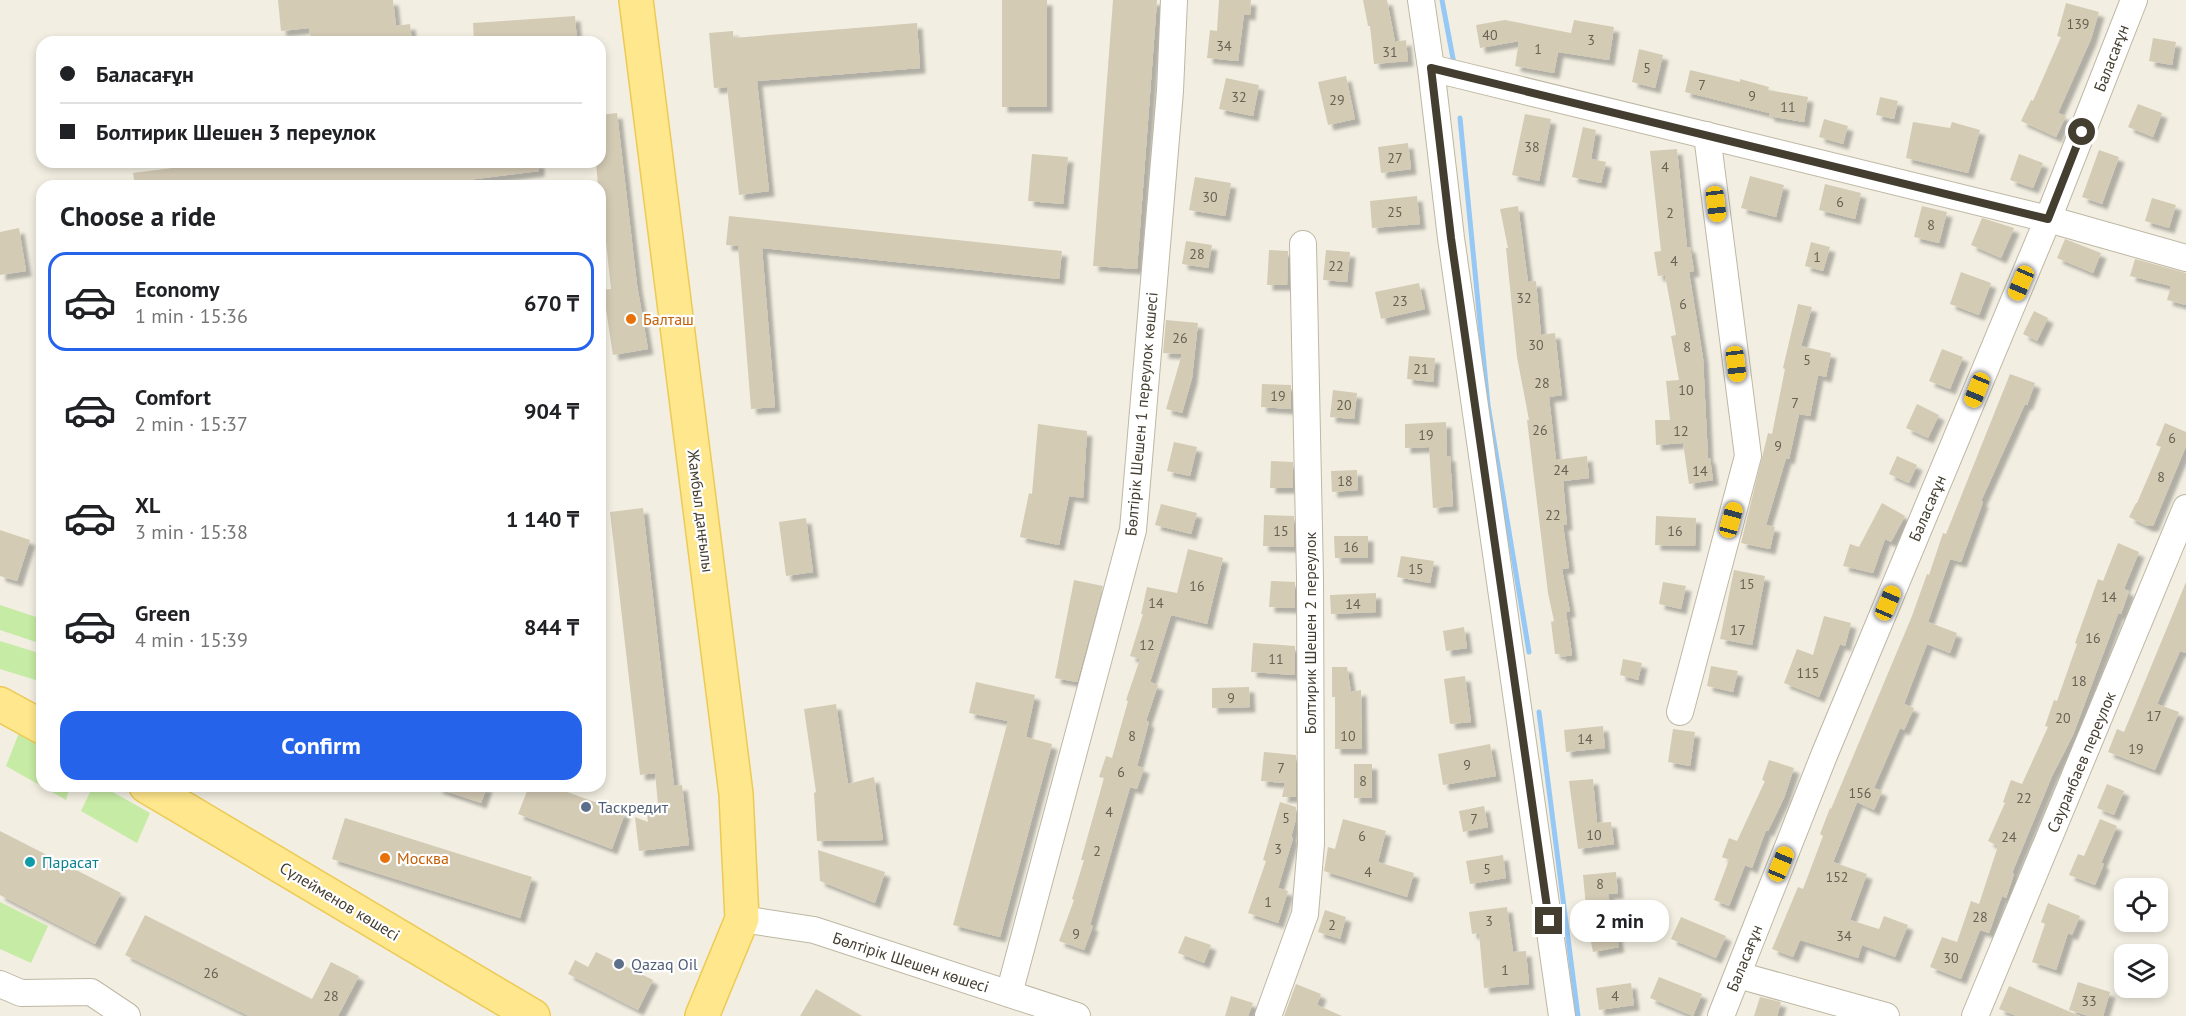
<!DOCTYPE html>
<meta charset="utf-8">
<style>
body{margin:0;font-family:"PT Sans",sans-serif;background:#f2f2f2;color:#202124;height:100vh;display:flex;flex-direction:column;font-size:22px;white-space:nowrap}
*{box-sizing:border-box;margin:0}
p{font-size:20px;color:#757577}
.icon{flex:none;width:33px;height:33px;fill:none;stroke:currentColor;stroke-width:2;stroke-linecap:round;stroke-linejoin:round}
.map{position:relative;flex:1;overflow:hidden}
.panel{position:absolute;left:36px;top:180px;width:570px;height:612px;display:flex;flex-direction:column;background:#fff;border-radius:18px;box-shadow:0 3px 9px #0003}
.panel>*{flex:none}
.banner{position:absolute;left:36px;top:36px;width:570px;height:132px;border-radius:18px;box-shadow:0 3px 9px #0003;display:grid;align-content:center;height:132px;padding:0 24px;background:#fff}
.buttons{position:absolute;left:2114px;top:878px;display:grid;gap:12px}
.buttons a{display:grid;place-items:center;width:54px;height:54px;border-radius:12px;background:#fff;box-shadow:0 3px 9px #0003;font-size:30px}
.end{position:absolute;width:27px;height:27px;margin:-14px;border:8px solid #443e31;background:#fff;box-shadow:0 0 0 3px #fff}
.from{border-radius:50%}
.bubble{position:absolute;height:42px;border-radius:18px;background:#fff;box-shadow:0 3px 9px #0003;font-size:20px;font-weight:700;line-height:42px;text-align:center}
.car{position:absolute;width:18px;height:36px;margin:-18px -9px;border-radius:8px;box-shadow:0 0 4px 2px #0007;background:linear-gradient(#f5c518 24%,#345 0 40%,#f5c518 0 76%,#345 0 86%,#f5c518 0)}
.banner b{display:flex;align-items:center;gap:21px;height:57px;font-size:22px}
.banner b+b{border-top:2px solid #e0e0e0}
.banner i{width:15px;height:15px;background:#202124}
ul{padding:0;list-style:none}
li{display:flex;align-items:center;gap:18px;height:99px;margin:0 12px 9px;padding:0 12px;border:3px solid transparent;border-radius:18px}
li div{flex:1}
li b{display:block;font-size:22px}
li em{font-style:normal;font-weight:700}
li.active{border-color:#2563eb}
li>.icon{width:54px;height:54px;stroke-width:1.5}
h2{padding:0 24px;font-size:27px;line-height:72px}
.primary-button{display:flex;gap:12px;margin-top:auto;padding:12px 24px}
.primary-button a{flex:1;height:69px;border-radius:18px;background:#2563eb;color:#fff;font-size:24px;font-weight:700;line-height:69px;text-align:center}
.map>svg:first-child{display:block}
</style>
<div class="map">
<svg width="2186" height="1016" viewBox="0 0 2186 1016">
<defs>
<filter id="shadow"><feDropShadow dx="5.5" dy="5.5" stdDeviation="1.5" flood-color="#0004"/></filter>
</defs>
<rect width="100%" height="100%" fill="#f2eee1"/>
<!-- green -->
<path fill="#c6eba5" d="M0,605L42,619V644L0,630Z
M0,641L42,654V682L0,669Z
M19,733L42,748V786H70L66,800L6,766Z
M93,786H102L150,813L137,843L81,811Z
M0,902L48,926L31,963L0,949Z"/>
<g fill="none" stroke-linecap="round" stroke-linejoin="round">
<!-- stream -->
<path stroke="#96c8f6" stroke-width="5" d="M1442,0L1454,64
M1460,118L1488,405L1529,652
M1539,712L1578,1016"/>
</g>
<!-- building -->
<path fill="#d4cbb5" filter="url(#shadow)" d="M278,0H393L396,26L410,24L412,42H311L309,28L281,31Z
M1002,0H1047V107H1002Z
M1113,0H1157L1137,269L1093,266Z
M1219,0H1251L1250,15L1244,14L1238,61L1207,58L1210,30L1217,31Z
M1363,0H1387L1395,42L1406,40L1408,61L1374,64L1370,26H1368Z
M2066,3L2099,12L2091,39L2058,113L2066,116L2056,137L2021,121L2031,100L2033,101L2061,37L2057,36Z
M575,16L577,42H474L473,23Z
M1505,20L1571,33L1574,20L1614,27L1609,60L1558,52L1554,73L1515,66L1519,41L1480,48L1476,25Z
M917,23L920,68L757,81L769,191L739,195L727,87L714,88L709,33L733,31V38Z
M2153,38L2176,42L2172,65L2149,61Z
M1639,49L1663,55L1655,88L1632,82Z
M1690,70L1740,82V79L1769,87L1768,90L1808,97L1804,122L1769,116V113L1685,92Z
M1346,76L1355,119L1328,125L1318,82Z
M1226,78L1259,85L1253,116L1219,109Z
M1880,97L1898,101L1894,119L1876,115Z
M2138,104L2162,113L2153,137L2128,127Z
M617,113L637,285L648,349L613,355L603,290L611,289L600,186H598L596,162H600V115Z
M1525,114L1551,119L1539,181L1512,175Z
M1824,119L1848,126L1843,144L1819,137Z
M1913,122L1950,128L1952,122L1980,130L1968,173L1906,158Z
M1583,127L1596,130L1591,159L1606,162L1601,183L1572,177Z
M1408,143L1411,169L1381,173L1378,147Z
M1677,149L1687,247H1690L1694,271L1689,272L1703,358L1708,458H1710L1713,480L1689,484L1683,443L1656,445L1655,420H1670L1666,381L1679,380L1671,336L1676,335L1665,275L1658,276L1654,252L1661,251L1650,151Z
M2099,150L2119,157L2102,204L2082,197Z
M1032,154L1068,157L1063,204L1028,201Z
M2019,154L2043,163L2033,188L2010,180Z
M220,162H539V171L421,186H135L133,173Z
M1750,176L1784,185L1776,217L1741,208Z
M1195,177L1231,183L1225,216L1189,210Z
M1825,184L1861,193L1855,219L1819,210Z
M1417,196L1420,224L1372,228L1370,201Z
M2152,198L2176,205L2169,228L2145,221Z
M1518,206L1528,282L1536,281L1541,335L1555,333L1562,395L1549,397L1556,460L1587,456L1589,478L1563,481L1567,525H1563L1569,568L1562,569L1570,612H1566L1572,655L1561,657L1560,654H1555L1551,622L1554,621L1548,593L1527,420H1529L1517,357L1506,248H1508L1500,209Z
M1922,206L1947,212L1939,243L1914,237Z
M729,216L1062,251L1059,279L762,248L775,407L751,409L738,246L726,245Z
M1982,218L2014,228L2001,258L1971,245Z
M19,228L26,271L0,275V232Z
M2065,239L2101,253L2093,273L2057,258Z
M1186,241L1212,245L1208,268L1182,264Z
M1811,242L1830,247L1823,271L1805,266Z
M1269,250L1288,251L1287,285H1267Z
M1326,250L1350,252L1347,282L1323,280Z
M2135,259L2186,273V305L2167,300L2171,286L2130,276Z
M1961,272L1991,283L1979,315L1950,304Z
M1419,283L1425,309L1381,319L1375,292Z
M1798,304L1812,307L1801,346L1831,353L1826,377L1818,375L1810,416L1799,414L1789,459L1786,458L1766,525L1775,527L1770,549L1741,543L1768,433L1772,434L1785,369L1783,368Z
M2034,311L2048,318L2037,341L2023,334Z
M1166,320L1198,323L1192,378L1182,413L1166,409L1182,354L1163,353Z
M1942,349L1963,357L1950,389L1929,381Z
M1409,356L1435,358L1433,382L1407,379Z
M2010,374L2035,383L2027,405L2025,404L1981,501L1983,502L1961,562L1950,559L1928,622L1957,633L1950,653L1927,644L1904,704L1914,708L1904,730L1900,728L1874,788L1882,791L1874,810L1857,802L1833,862L1867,874L1850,920L1879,929L1884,916L1908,925L1895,957L1862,945L1858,958L1800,940L1793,957L1772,949L1798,887L1803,889L1823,836L1820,834L1830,808L1831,809L1912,616L1927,574L1929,575L1943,533L1946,534Z
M1262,384L1291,385V409L1261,407Z
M1333,390L1357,393L1354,419L1330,417Z
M1917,404L1939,415L1928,438L1906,428Z
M1446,422L1447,456H1450L1453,506L1433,508L1429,447L1405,448V424Z
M2165,423L2186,432V446L2153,526H2147L2129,517L2136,503H2137L2161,447L2156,445Z
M1038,424L1087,431L1083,498L1069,496L1059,545L1020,537L1029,493L1032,494Z
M1174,442L1197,447L1190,476L1167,471Z
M1897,456L1917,465L1909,483L1889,474Z
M1271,461L1293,462V488H1270Z
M1357,470L1358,490L1332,492L1331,471Z
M1882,503L1905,516L1891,542L1885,539L1873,573L1843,566L1850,544L1859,547Z
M1161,504L1197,513L1191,534L1155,525Z
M643,508L674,786L682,785L689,845L639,851L635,817L648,822L646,806L658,804L655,773L640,775L610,512Z
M1264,515L1294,516V547L1263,546Z
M1656,516L1696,518L1695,546L1655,545Z
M806,518L813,572L786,576L779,522Z
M0,530L30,540L17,581L0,576Z
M1334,536H1368V558H1335Z
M2118,543L2139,552L2124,589L2129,591L2121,614H2118L2073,735L2052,776L2012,873L2014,874L2006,898L2002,896L1989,933L1980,930L1961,979L1930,967L1942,937L1957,942L1971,901L1979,904L1998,846L1988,841L2005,803L2003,802L2011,780L2022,784L2048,727L2045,726L2054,700L2057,701L2077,644L2075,643L2098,579L2103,581Z
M1188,549L1223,558L1207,624L1171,615L1150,682L1158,685L1146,721L1149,722L1137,766L1144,768L1137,789L1130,787L1090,925L1093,926L1084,950L1059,941L1074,900L1072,899L1084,860H1081L1104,778L1099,777L1106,756L1112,758L1128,701L1126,700L1140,659L1130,656L1143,614H1141L1147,587L1177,593Z
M1401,556L1434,561L1430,583L1397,577Z
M1734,570L1765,576L1752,645L1720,639Z
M1074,580L1103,586L1077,682L1055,678Z
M1271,581L1295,582V608L1269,607Z
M1663,582L1686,586L1681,609L1659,604Z
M2186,582V653L2180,651L2157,704L2179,712L2155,770L2108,752L2117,729L2124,732Z
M1376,593V612L1331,614L1330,595Z
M1824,616L1851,623L1845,646L1840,644L1819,697L1784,683L1797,649L1813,655Z
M1464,627L1467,648L1446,651L1443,631Z
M1253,643L1295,646V675L1251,672Z
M1623,659L1642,663L1638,680L1620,675Z
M1711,666L1738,671L1733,692L1707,686Z
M1332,667H1347L1351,692L1361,690L1362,749H1335V697H1332Z
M1465,676L1471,722L1450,724L1444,679Z
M976,682L1035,695L1026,737L1052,744L1000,937L953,925L1008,721L969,713Z
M1249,687L1250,707L1212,708V688Z
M836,704L848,784L874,777L883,840L817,841L814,793L816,792L804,709Z
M1603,726L1605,748L1566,752L1564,730Z
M1673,729L1695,732L1690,766L1668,762Z
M1490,744L1496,776L1443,785L1438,754Z
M1264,752L1296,755V797H1282L1285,783L1261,781Z
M1769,760L1794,768L1784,798L1768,831L1766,830L1752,868L1745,865L1729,906L1714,900L1729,860L1722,857L1729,838L1737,841L1765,781L1762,780Z
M1354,764H1372V798H1354Z
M1593,779L1597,823L1611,822L1614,844L1578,849L1569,781Z
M2107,784L2124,791L2114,815L2097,808Z
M437,786H487L481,803L437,788Z
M529,786H551L625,813L612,849L518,814Z
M1280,802L1296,807V819L1291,837L1293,838L1278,888L1288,891L1278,923L1248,913L1266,861L1263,860Z
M1484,806L1488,827L1463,832L1459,811Z
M345,818L532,877L520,918L332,859Z
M1343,819L1386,831L1378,862L1414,873L1407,897L1324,871L1328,847L1335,849Z
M2100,819L2117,826L2101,863L2104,864L2095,885L2069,875L2078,854L2084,856Z
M0,831L121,893L95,944L0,895Z
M818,850L885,872L875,903L820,881Z
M1503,855L1506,878L1470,884L1466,861Z
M1616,872L1618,893L1608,894L1619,947L1593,952L1586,918L1587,917L1583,875Z
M2048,903L2080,916L2072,935L2068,933L2056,970L2032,962L2045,924L2041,922Z
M1507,907L1513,952L1526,951L1529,984L1484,988L1479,933L1472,934L1469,912Z
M1325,910L1346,917L1340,939L1318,932Z
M145,915L312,999L331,962L359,976L338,1016H249L125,955Z
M1681,917L1726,936L1716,958L1671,939Z
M1185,936L1211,945L1204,963L1178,953Z
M596,952L653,980L638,1010L568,974L575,960L588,967Z
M1659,977L1702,994L1693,1016L1650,998Z
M2078,982L2110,992L2103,1016H2089L2069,1010Z
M1631,983L1634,1005L1599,1010L1596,988Z
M1296,984L1321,994L1317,1005L1342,1016H1284Z
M2009,986L2080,1016H2017L1999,1009Z
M816,989L862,1016H800Z
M1231,996L1253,1003L1248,1016H1225Z
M1760,997L1781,1002L1777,1016H1754Z"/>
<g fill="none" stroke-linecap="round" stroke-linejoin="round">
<defs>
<path id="minor" d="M1421,0L1431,68L1451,238L1562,1016
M1431,68L2048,219L2186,258
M1680,712L1748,456L1707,135
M742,919L814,930L1077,1016
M1738,975L1886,1016
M0,984L21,993L91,992L127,1016
M1009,994L1133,530L1170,91L1174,0
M1268,1016L1305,914L1311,844L1310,577L1303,244
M1721,1016L1825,753L2048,219L2134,0
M1975,1016L2186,508"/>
<path id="major" d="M636,0L736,794L742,919L702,1016
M0,704L42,727
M146,786L533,1016"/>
</defs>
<!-- minor casing -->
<use href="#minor" stroke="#beb7a3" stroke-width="28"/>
<!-- major casing -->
<use href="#major" stroke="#edca54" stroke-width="36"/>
<!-- minor -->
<use href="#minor" stroke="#fff" stroke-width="26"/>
<!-- major -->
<use href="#major" stroke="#ffe78d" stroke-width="33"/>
</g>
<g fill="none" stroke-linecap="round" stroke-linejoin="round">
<!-- route -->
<path stroke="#443e31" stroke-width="8" d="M1549,921L1451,238L1431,68L2048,219L2082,132"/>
</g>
<!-- markers -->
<g fill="#e8710a" stroke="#fff" stroke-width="2">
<circle cx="631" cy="319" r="6"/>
<circle cx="385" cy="858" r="6"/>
</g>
<g fill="#5c6f8a" stroke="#fff" stroke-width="2">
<circle cx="586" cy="807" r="6"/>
<circle cx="619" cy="964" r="6"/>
</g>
<circle fill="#0f9aa8" stroke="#fff" stroke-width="2" cx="30" cy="862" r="6"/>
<g text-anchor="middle" stroke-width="4.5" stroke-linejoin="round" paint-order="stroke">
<!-- number labels -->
<g font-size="14" fill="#686152">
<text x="2078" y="29">139</text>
<text x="1490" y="40">40</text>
<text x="1591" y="45">3</text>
<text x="1224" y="51">34</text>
<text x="1538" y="54">1</text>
<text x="1390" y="57">31</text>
<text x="1647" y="73">5</text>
<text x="1702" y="90">7</text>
<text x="1752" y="101">9</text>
<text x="1239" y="102">32</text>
<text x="1337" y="105">29</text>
<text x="1788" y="112">11</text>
<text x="1532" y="152">38</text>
<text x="1395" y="163">27</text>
<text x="1665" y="172">4</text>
<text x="1210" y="202">30</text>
<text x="1840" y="207">6</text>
<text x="1395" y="217">25</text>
<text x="1670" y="218">2</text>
<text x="1931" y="230">8</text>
<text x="1197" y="259">28</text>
<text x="1817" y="262">1</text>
<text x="1674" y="266">4</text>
<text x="1336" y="271">22</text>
<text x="1524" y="303">32</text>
<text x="1400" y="306">23</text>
<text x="1683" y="309">6</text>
<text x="1180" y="343">26</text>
<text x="1536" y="350">30</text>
<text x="1687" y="352">8</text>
<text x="1807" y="365">5</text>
<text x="1421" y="374">21</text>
<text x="1542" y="388">28</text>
<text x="1686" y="395">10</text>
<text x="1278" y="401">19</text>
<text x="1795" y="408">7</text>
<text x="1344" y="410">20</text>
<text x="1540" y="435">26</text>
<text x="1681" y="436">12</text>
<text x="1426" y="440">19</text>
<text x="2172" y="443">6</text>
<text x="1778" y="451">9</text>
<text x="1561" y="475">24</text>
<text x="1700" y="476">14</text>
<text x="2161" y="482">8</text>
<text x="1345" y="486">18</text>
<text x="1553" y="520">22</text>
<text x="1281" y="536">15</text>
<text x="1675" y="536">16</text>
<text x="1351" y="552">16</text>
<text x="1416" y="574">15</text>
<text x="1747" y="589">15</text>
<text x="1197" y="591">16</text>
<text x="2109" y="602">14</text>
<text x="1156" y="608">14</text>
<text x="1353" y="609">14</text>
<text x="1738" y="635">17</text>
<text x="2093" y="643">16</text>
<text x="1147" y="650">12</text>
<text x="1276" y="664">11</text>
<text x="1808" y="678">115</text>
<text x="2079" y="686">18</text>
<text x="1231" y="703">9</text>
<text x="2154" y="721">17</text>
<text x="2063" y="723">20</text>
<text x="1132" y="741">8</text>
<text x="1348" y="741">10</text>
<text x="1585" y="744">14</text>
<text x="2136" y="754">19</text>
<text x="1467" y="770">9</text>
<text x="1281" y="773">7</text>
<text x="1121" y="777">6</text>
<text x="1363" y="786">8</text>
<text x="1860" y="798">156</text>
<text x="2024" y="803">22</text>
<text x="1109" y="817">4</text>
<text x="1286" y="823">5</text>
<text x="1474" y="824">7</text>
<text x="1594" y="840">10</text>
<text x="1362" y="841">6</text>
<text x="2009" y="842">24</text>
<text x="1278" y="854">3</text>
<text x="1097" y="856">2</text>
<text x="1487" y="874">5</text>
<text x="1368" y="877">4</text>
<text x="1837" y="882">152</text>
<text x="1600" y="889">8</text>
<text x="1268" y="907">1</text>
<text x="1980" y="922">28</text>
<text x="1489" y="926">3</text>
<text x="1332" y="930">2</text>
<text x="1076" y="939">9</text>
<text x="1844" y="941">34</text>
<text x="1951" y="963">30</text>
<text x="1505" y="975">1</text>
<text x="211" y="978">26</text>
<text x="331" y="1001">28</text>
<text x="1615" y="1001">4</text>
<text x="2089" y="1006">33</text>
</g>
<!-- street labels -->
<g font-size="16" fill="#443e31" stroke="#fff">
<text transform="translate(2111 58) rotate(-69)" y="6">Баласағұн</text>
<text transform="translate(1141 414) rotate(-85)" y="6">Бөлтірік Шешен 1 переулок көшесі</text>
<text transform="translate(1927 508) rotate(-67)" y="6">Баласағұн</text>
<text transform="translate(701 511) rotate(83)" y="6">Жамбыл даңғылы</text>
<text transform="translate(1310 633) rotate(-90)" y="6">Болтирик Шешен 2 переулок</text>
<text transform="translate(2081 762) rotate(-67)" y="6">Сауранбаев переулок</text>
<text transform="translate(340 901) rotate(31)" y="6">Сүлейменов көшесі</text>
<text transform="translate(1744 958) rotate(-68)" y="6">Баласағұн</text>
<text transform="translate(911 962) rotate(18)" y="6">Бөлтірік Шешен көшесі</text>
</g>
<!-- food labels -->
<g font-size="16" fill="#c56008" stroke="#fff" text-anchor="start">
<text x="643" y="325">Балташ</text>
<text x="397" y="864">Москва</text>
</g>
<!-- service labels -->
<g font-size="16" fill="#4e5e75" stroke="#fff" text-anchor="start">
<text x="598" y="813">Таскредит</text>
<text x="631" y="970">Qazaq Oil</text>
</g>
<!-- culture labels -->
<g font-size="16" fill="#0d838f" stroke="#fff" text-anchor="start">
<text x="42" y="868">Парасат</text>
</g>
</g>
</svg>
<div class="buttons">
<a><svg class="icon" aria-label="locate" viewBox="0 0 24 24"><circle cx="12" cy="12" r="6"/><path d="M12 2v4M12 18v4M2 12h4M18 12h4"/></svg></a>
<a><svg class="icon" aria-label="layers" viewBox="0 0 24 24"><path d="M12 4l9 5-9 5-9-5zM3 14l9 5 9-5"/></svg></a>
</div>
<i class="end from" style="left:2082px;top:132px"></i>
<i class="end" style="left:1549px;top:921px"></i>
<div class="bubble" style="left:1570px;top:900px;width:99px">2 min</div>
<i class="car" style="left:1716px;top:204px;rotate:173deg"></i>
<i class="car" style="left:2021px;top:283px;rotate:203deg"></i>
<i class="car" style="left:1736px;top:364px;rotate:173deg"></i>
<i class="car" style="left:1977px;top:390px;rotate:202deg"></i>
<i class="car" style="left:1731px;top:520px;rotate:15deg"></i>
<i class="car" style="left:1888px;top:603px;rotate:23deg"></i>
<i class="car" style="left:1781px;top:864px;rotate:22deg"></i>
<div class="banner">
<b><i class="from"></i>Баласағұн</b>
<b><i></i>Болтирик Шешен 3 переулок</b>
</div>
<section class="panel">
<h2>Choose a ride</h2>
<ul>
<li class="active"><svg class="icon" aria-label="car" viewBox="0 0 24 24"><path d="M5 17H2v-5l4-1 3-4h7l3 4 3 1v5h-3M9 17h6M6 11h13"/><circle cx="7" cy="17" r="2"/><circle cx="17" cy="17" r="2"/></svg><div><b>Economy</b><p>1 min · 15:36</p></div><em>670 ₸</em></li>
<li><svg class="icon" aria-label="car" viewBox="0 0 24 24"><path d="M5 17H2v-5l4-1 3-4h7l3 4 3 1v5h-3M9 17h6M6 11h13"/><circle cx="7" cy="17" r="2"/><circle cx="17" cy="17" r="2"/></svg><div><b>Comfort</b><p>2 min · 15:37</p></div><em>904 ₸</em></li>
<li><svg class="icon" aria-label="car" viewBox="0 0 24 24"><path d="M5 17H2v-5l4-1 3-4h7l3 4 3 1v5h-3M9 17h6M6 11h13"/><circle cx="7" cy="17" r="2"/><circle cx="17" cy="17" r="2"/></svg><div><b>XL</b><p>3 min · 15:38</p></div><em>1 140 ₸</em></li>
<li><svg class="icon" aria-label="car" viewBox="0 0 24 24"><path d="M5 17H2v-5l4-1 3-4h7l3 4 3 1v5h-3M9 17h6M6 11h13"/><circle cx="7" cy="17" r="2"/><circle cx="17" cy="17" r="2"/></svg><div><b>Green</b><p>4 min · 15:39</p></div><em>844 ₸</em></li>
</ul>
<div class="primary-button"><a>Confirm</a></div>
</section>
</div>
